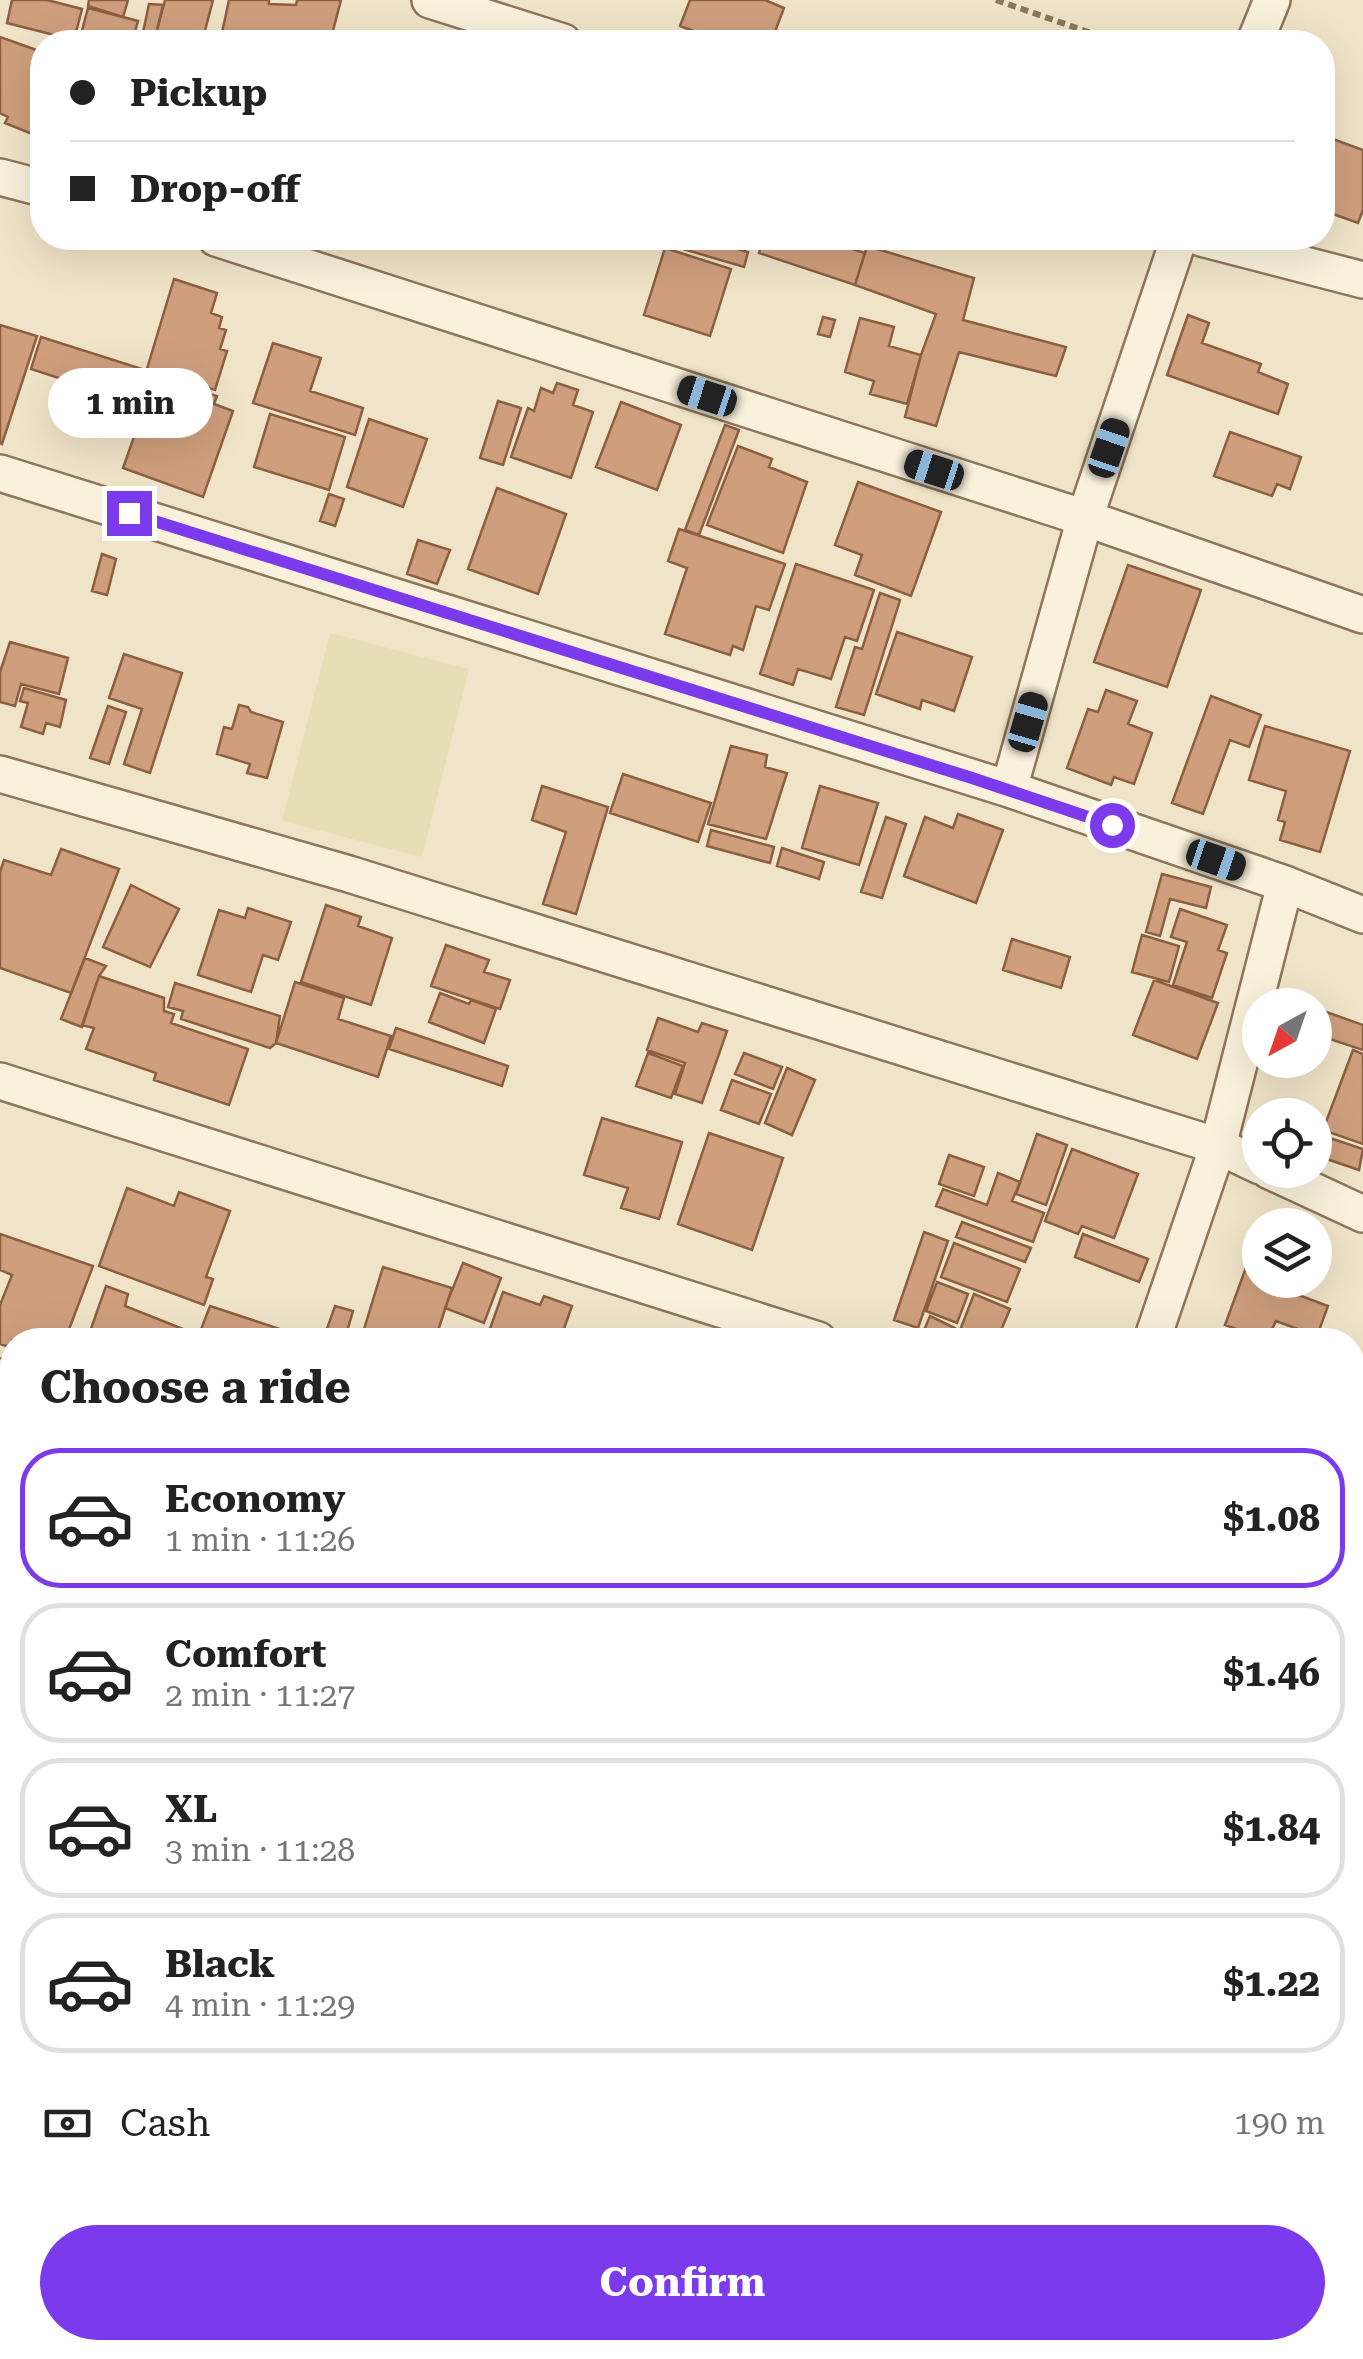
<!DOCTYPE html>
<meta charset="utf-8">
<style>
body{margin:0;font-family:"Roboto Serif",serif;background:#f2f2f2;color:#222;height:100vh;display:flex;flex-direction:column;font-size:38px;white-space:nowrap}
*{box-sizing:border-box;margin:0}
p{font-size:32px;color:#767676}
.icon{flex:none;width:55px;height:55px;fill:none;stroke:currentColor;stroke-width:2;stroke-linecap:round;stroke-linejoin:round}
.map{position:relative;flex:1;overflow:hidden}
.panel{position:absolute;left:0px;top:1328px;width:1365px;height:1032px;display:flex;flex-direction:column;background:#fff;border-radius:40px 40px 0 0;box-shadow:0 10px 40px #0002}
.panel>*{flex:none}
.hud{position:absolute;left:30px;top:30px;width:1305px;height:220px;border-radius:40px;box-shadow:0 10px 40px #0002;display:grid;align-content:center;height:220px;padding:0 40px;background:#fff}
.needle{width:65px;rotate:220deg}
.buttons{position:absolute;left:1242px;top:988px;display:grid;gap:20px}
.buttons a{display:grid;place-items:center;width:90px;height:90px;border-radius:50%;background:#fff;box-shadow:0 10px 40px #0002;font-size:50px}
.end{position:absolute;width:45px;height:45px;margin:-22px;border:12px solid #7c3aed;background:#fff;box-shadow:0 0 0 5px #fff}
.from{border-radius:50%}
.bubble{position:absolute;height:70px;border-radius:35px;background:#fff;box-shadow:0 10px 40px #0002;font-size:32px;font-weight:700;line-height:70px;text-align:center}
.car{position:absolute;width:30px;height:60px;margin:-30px -15px;border-radius:12px;box-shadow:0 0 8px 2px #0007;background:linear-gradient(#222 24%,#8ab4d8 0 40%,#222 0 76%,#8ab4d8 0 86%,#222 0)}
.hud b{display:flex;align-items:center;gap:35px;height:95px;font-size:38px}
.hud b+b{border-top:2px solid #e0e0e0}
.hud i{width:25px;height:25px;background:#222}
ul{padding:0;list-style:none}
li{display:flex;align-items:center;gap:30px;height:140px;margin:0 20px 15px;padding:0 20px;border:5px solid #e0e0e0;border-radius:40px}
li div{flex:1}
li b{display:block;font-size:38px}
li em{font-style:normal;font-weight:700}
li.current{border-color:#7c3aed}
li>.icon{width:90px;height:90px;stroke-width:1.5}
h2{padding:0 40px;font-size:45px;line-height:120px}
.pay{display:flex;align-items:center;gap:25px;height:110px;padding:0 40px;font-size:38px}
.pay p{margin-inline-start:auto}
.cta{display:flex;gap:20px;margin-top:auto;padding:20px 40px}
.cta a{flex:1;height:115px;border-radius:60px;background:#7c3aed;color:#fff;font-size:40px;font-weight:700;line-height:115px;text-align:center}
.map>svg:first-child{display:block}
</style>
<div class="map">
<svg width="1363" height="2359" viewBox="0 0 1363 2359">
<rect width="100%" height="100%" fill="#f0e4c8"/>
<!-- farmland -->
<path fill="#e6deb5" d="M330,633L469,669L422,857L282,821Z"/>
<!-- building -->
<path fill="#cf9f7d" stroke="#8d5f41" stroke-width="2.5" d="M12,0H47L82,9L74,40L7,23Z
M89,0H128L123,17L88,6Z
M165,0H213L202,42H154Z
M229,0H269V4L296,5L297,0H341L330,42H220Z
M690,0H765L784,8L771,42H757L736,34L733,42H723L680,26Z
M149,4L163,5L154,42H141Z
M88,8L138,21L132,42H79Z
M398,32L440,42H359L362,33L395,41Z
M0,37L42,52V138L5,123L8,117L0,113Z
M1322,135L1363,150V210L1358,223L1322,210Z
M676,238H701L748,252L744,267L673,246Z
M764,238H818L865,253L855,285L759,253Z
M867,246L974,278L963,320L1066,347L1056,376L959,352L936,426L905,417L921,355L936,314L855,285Z
M665,248L731,269L710,336L644,315Z
M174,279L217,293L211,313L222,317L219,328L226,330L220,349L227,351L215,390L147,369Z
M1188,315L1209,323L1202,343L1261,364L1258,372L1288,384L1278,414L1167,375Z
M823,317L835,320L830,337L818,334Z
M860,318L894,327L889,346L921,355L907,404L870,394L874,381L845,372Z
M0,325L37,336L2,444L0,443Z
M41,337L142,369L132,402L31,369Z
M273,343L321,358L310,391L363,408L355,435L253,403Z
M149,377L217,396L214,404L233,411L203,497L123,468L147,400L139,397Z
M557,383L578,390L573,405L593,412L571,478L511,457L528,408L534,411L541,388L553,393Z
M498,401L521,408L503,465L480,458Z
M621,402L681,425L657,490L596,467Z
M270,414L345,437L329,490L254,467Z
M369,419L427,439L403,507L347,487Z
M725,425L739,430L699,535L685,530Z
M1230,432L1301,457L1290,489L1277,484L1272,496L1214,476Z
M738,446L772,459L769,467L807,482L783,553L707,525Z
M858,482L941,512L911,596L855,575L862,555L835,545Z
M497,488L566,514L538,594L468,569Z
M329,494L344,499L335,526L320,521Z
M679,529L785,564L769,610L756,606L743,650L733,646L730,655L665,634L687,568L668,561Z
M418,540L450,550L437,584L407,574Z
M102,554L116,559L107,595L92,591Z
M796,564L874,590L857,641L845,637L831,679L798,669L793,685L760,674Z
M1128,565L1201,590L1167,687L1094,662Z
M880,593L900,600L864,715L836,707L855,647L862,649Z
M897,632L972,657L954,711L922,700L920,709L876,694Z
M10,642L68,658L59,694L21,684L15,706L0,702V672Z
M124,654L182,673L150,773L124,764L142,709L109,698Z
M24,688L66,700L60,727L46,723L43,734L21,727L28,703L20,701Z
M1106,690L1137,701L1128,724L1152,733L1134,784L1114,777L1111,785L1067,768L1088,709L1098,712Z
M1211,696L1261,715L1249,747L1230,740L1203,814L1172,803Z
M239,705L248,707L251,712L283,722L267,778L247,773L250,764L217,754L224,727L232,729Z
M108,706L126,712L109,764L90,758Z
M1265,726L1350,751L1320,852L1280,840L1285,822L1278,820L1286,791L1249,780Z
M731,746L767,755L765,767L787,773L766,839L708,824Z
M623,774L711,803L698,842L610,813Z
M542,786L608,807L576,914L543,904L566,832L532,820Z
M820,786L878,803L859,865L802,848Z
M958,814L1003,830L976,903L904,876L925,817L953,828Z
M886,817L906,824L882,898L861,892Z
M711,830L774,847L770,863L707,846Z
M782,848L824,862L819,879L777,866Z
M61,849L119,869L71,993L0,968V872L4,860L51,875Z
M1162,874L1211,887L1206,908L1170,899L1160,936L1146,932Z
M131,885L179,909L150,967L103,947Z
M326,905L361,917L358,926L392,938L371,1005L301,982Z
M248,908L291,922L278,960L263,955L251,992L198,975L219,910L245,918Z
M1180,909L1227,925L1218,950L1227,953L1212,998L1173,985L1187,942L1171,937Z
M1142,935L1179,946L1169,982L1132,972Z
M1012,939L1070,957L1061,988L1003,970Z
M446,945L489,960L484,972L510,980L500,1009L431,986Z
M85,958L106,966L99,976L82,1027L61,1019Z
M99,976L164,998V1011L174,1014L171,1023L248,1049L229,1105L154,1080L156,1073L86,1049L94,1028L82,1025Z
M1154,980L1218,1003L1197,1059L1133,1035Z
M295,982L344,998L338,1019L391,1036L378,1077L276,1043Z
M175,983L280,1016L276,1043L270,1048L181,1019L183,1011L168,1007Z
M440,993L469,1004L471,1000L496,1009L484,1043L429,1022Z
M1315,1008L1363,1025V1050L1315,1034Z
M658,1018L698,1032L702,1023L727,1031L702,1103L675,1094L685,1063L647,1050Z
M396,1028L508,1066L502,1086L389,1049Z
M1353,1050L1363,1054V1144L1323,1130Z
M648,1053L683,1066L671,1098L636,1086Z
M744,1053L782,1067L773,1089L735,1074Z
M787,1068L815,1080L792,1135L765,1123Z
M732,1080L771,1094L759,1124L721,1110Z
M602,1118L682,1142L659,1219L621,1208L628,1188L584,1175Z
M709,1133L783,1158L752,1250L678,1224Z
M1315,1133L1363,1149L1359,1170L1315,1155Z
M1037,1134L1067,1145L1046,1205L1016,1194Z
M1072,1149L1138,1174L1114,1238L1082,1226L1078,1234L1045,1221Z
M949,1155L984,1167L974,1196L939,1184Z
M998,1173L1020,1182L1012,1201L1044,1213L1033,1242L936,1206L943,1189L987,1205Z
M127,1188L174,1206L179,1192L230,1211L206,1277L213,1279L204,1305L99,1266Z
M962,1222L1031,1248L1025,1262L956,1237Z
M924,1232L948,1241L918,1328L894,1320Z
M0,1234L93,1266L65,1340H12V1348L0,1344V1305L12,1275L0,1270Z
M1083,1234L1148,1259L1139,1282L1075,1257Z
M954,1243L1020,1269L1007,1302L941,1277Z
M1248,1262L1260,1267V1280L1298,1281L1293,1293L1328,1306L1317,1336L1276,1321L1267,1340L1225,1325Z
M463,1263L501,1278L484,1323L445,1308Z
M383,1267L452,1288L435,1340H323L335,1306L353,1311L346,1335L361,1339Z
M937,1282L968,1294L957,1323L926,1311Z
M106,1286L128,1294L125,1306L183,1329L179,1340H87Z
M503,1292L540,1305L544,1296L572,1306L560,1340H486Z
M974,1294L1010,1309L997,1340H977L959,1333Z
M210,1306L292,1333L290,1340H197Z
M930,1316L955,1328L950,1340H939L923,1333Z
M12,1457V1538V1525L0,1521V1496Z
M12,1560V1622L0,1618V1591Z
M1352,1894L1363,1898V1937L1356,1953L1352,1952Z
M1352,2175L1363,2179V2193L1352,2219Z
M1363,2229V2273L1352,2269V2257Z
M293,2348H357L353,2359H326Z
M384,2348H468L464,2359H380Z
M637,2348H669L665,2357Z
M669,2348H757L753,2359H670L665,2357Z
M856,2348H873L907,2359H852Z"/>
<g fill="none" stroke-linecap="round" stroke-linejoin="round">
<defs>
<path id="street" d="M430,0L563,42
M1255,42L1272,0
M0,177L42,188
M216,238L1085,518L1363,615
M1201,238L1363,280
M0,473L1009,789L1285,884L1363,915
M0,774L349,874L1218,1146L1260,1166
M1009,789L1085,518L1179,238
M0,1081L818,1340
M1268,1170L1363,1214
M1152,1340L1218,1146L1285,884
M0,1377L12,1381
M1352,1527L1363,1531
M0,1703L12,1707
M1352,1851L1363,1855
M0,2014L12,2018
M1352,2165L1363,2169
M0,2305L12,2309
M119,2348L151,2359
M1008,2348L1037,2359
M797,2359L801,2348"/>
</defs>
<!-- street casing -->
<use href="#street" stroke="#8d765c" stroke-width="40"/>
<!-- path -->
<path stroke="#8d765c" stroke-width="6" stroke-dasharray="8 5" stroke-linecap="butt" d="M996,0L1117,42"/>
<!-- street -->
<use href="#street" stroke="#faf1dc" stroke-width="35"/>
</g>
<g fill="none" stroke-linecap="round" stroke-linejoin="round">
<!-- route -->
<path stroke="#7c3aed" stroke-width="12" d="M129,513L972,778L1112,825"/>
</g>
</svg>
<div class="buttons">
<a><svg class="needle" viewBox="-14 -14 28 28"><path d="M0-13l5 13h-10z" fill="#e53935"/><path d="M0 13l5-13h-10z" fill="#767676"/></svg></a>
<a><svg class="icon" aria-label="locate" viewBox="0 0 24 24"><circle cx="12" cy="12" r="6"/><path d="M12 2v4M12 18v4M2 12h4M18 12h4"/></svg></a>
<a><svg class="icon" aria-label="layers" viewBox="0 0 24 24"><path d="M12 4l9 5-9 5-9-5zM3 14l9 5 9-5"/></svg></a>
</div>
<i class="end from" style="left:1112px;top:825px"></i>
<i class="end" style="left:129px;top:513px"></i>
<div class="bubble" style="left:48px;top:368px;width:165px">1 min</div>
<i class="car" style="left:707px;top:396px;rotate:288deg"></i>
<i class="car" style="left:1109px;top:448px;rotate:19deg"></i>
<i class="car" style="left:934px;top:470px;rotate:288deg"></i>
<i class="car" style="left:1028px;top:722px;rotate:16deg"></i>
<i class="car" style="left:1216px;top:860px;rotate:109deg"></i>
<div class="hud">
<b><i class="from"></i>Pickup</b>
<b><i></i>Drop-off</b>
</div>
<section class="panel">
<h2>Choose a ride</h2>
<ul>
<li class="current"><svg class="icon" aria-label="car" viewBox="0 0 24 24"><path d="M5 17H2v-5l4-1 3-4h7l3 4 3 1v5h-3M9 17h6M6 11h13"/><circle cx="7" cy="17" r="2"/><circle cx="17" cy="17" r="2"/></svg><div><b>Economy</b><p>1 min · 11:26</p></div><em>$1.08</em></li>
<li><svg class="icon" aria-label="car" viewBox="0 0 24 24"><path d="M5 17H2v-5l4-1 3-4h7l3 4 3 1v5h-3M9 17h6M6 11h13"/><circle cx="7" cy="17" r="2"/><circle cx="17" cy="17" r="2"/></svg><div><b>Comfort</b><p>2 min · 11:27</p></div><em>$1.46</em></li>
<li><svg class="icon" aria-label="car" viewBox="0 0 24 24"><path d="M5 17H2v-5l4-1 3-4h7l3 4 3 1v5h-3M9 17h6M6 11h13"/><circle cx="7" cy="17" r="2"/><circle cx="17" cy="17" r="2"/></svg><div><b>XL</b><p>3 min · 11:28</p></div><em>$1.84</em></li>
<li><svg class="icon" aria-label="car" viewBox="0 0 24 24"><path d="M5 17H2v-5l4-1 3-4h7l3 4 3 1v5h-3M9 17h6M6 11h13"/><circle cx="7" cy="17" r="2"/><circle cx="17" cy="17" r="2"/></svg><div><b>Black</b><p>4 min · 11:29</p></div><em>$1.22</em></li>
</ul>
<div class="pay"><svg class="icon" aria-label="cash" viewBox="0 0 24 24"><path d="M3 7h18v10H3z"/><circle cx="12" cy="12" r="2"/></svg>Cash<p>190 m</p></div>
<div class="cta"><a>Confirm</a></div>
</section>
</div>
